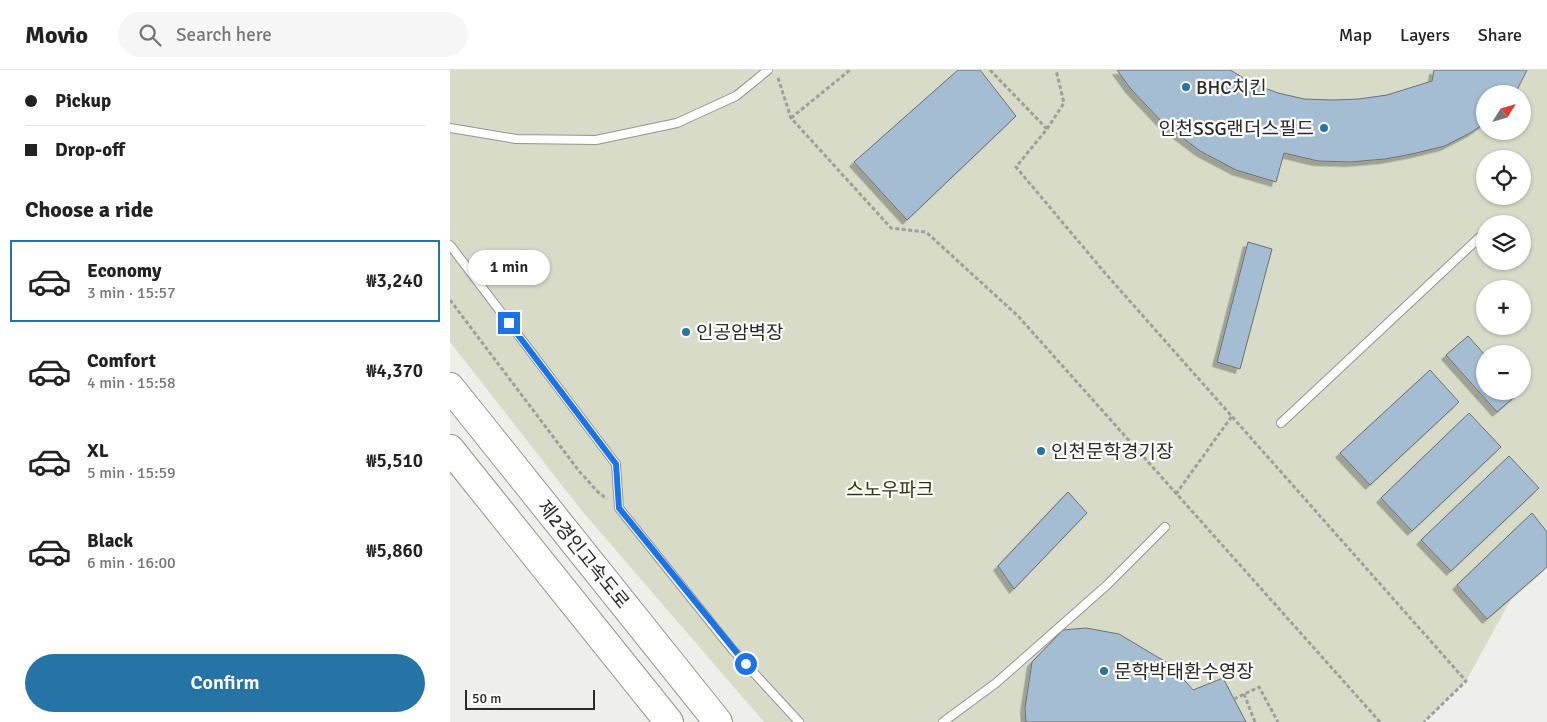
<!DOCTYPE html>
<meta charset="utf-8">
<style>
body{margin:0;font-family:Signika,"Noto Sans KR",sans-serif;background:#f6f6f6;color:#222;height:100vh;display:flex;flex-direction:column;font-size:19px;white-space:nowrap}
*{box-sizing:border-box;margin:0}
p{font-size:16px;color:#767676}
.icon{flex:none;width:28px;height:28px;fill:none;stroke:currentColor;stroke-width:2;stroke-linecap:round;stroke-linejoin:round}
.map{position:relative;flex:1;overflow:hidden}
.sheet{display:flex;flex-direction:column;background:#fff;width:450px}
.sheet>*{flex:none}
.guide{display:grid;align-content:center;height:110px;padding:0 25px;background:#fff}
.needle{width:32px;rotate:53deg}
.fabs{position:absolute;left:1026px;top:15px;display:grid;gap:10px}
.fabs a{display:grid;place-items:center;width:55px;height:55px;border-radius:50%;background:#fff;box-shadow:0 1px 4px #0004;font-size:25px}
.scale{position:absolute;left:15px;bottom:12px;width:130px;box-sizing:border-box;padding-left:5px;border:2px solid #2a2a29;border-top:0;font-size:14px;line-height:18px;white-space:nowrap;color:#2a2a29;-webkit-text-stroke:4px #fff;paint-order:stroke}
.end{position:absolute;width:22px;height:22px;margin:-11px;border:6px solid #1a73e8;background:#fff;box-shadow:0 0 0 2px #fff}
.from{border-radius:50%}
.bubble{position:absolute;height:35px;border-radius:18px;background:#fff;box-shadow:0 1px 4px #0004;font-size:16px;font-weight:600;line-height:35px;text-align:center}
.guide b{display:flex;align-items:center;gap:18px;height:48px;font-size:19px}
.guide b+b{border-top:1px solid #e0e0e0}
.guide i{width:12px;height:12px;background:#222}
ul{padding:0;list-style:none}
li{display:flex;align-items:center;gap:15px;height:82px;margin:0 10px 8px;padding:0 15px;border:2px solid transparent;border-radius:0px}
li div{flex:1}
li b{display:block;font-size:19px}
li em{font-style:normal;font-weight:600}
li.on{border-color:#2673a5}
li>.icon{width:45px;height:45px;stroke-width:1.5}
h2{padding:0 25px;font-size:22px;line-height:60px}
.primary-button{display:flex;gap:10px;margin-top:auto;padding:10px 25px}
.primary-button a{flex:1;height:58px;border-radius:30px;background:#2673a5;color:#fff;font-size:20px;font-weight:600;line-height:58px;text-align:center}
header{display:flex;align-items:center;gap:30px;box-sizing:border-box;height:70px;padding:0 25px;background:#fff;border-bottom:1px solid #e0e0e0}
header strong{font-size:24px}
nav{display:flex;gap:28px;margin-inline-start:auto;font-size:18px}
.search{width:350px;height:45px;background:#f6f6f6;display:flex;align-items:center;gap:12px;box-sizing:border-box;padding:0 18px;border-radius:28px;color:#767676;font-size:19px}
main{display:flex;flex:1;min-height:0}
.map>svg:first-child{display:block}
</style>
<header>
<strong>Movio</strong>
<div class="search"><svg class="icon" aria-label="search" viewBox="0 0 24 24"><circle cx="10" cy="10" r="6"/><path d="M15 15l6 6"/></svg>Search here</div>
<nav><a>Map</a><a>Layers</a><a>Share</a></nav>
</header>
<main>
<section class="sheet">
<div class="guide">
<b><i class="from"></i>Pickup</b>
<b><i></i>Drop-off</b>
</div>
<h2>Choose a ride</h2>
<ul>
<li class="on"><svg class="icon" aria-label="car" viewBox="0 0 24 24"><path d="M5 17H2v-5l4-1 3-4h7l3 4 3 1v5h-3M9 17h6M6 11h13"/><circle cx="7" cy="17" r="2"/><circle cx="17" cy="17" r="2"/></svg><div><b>Economy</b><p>3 min · 15:57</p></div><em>₩3,240</em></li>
<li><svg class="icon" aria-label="car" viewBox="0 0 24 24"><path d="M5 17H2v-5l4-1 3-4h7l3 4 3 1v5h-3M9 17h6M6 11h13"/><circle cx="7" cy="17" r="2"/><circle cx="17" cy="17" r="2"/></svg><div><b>Comfort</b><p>4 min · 15:58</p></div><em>₩4,370</em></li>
<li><svg class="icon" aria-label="car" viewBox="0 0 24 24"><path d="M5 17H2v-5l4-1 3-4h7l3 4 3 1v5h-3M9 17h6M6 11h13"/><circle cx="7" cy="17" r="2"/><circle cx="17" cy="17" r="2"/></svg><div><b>XL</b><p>5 min · 15:59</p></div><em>₩5,510</em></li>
<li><svg class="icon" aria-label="car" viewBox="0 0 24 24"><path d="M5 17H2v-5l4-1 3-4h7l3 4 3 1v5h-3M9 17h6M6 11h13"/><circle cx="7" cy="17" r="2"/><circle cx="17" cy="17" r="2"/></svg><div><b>Black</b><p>6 min · 16:00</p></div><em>₩5,860</em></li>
</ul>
<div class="primary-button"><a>Confirm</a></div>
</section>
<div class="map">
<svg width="1097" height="652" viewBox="0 0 1097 652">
<defs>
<filter id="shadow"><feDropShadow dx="-4.5" dy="4.5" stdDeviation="0" flood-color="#0004"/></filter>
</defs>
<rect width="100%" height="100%" fill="#eeefea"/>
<!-- green -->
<path fill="#d8dbc8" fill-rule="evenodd" d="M0,0H1097V464L1016,611L974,652H314L132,441L0,272ZM1035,24H1072V61H1035ZM1035,89H1072V126H1035ZM1035,154H1072V191H1035ZM1035,219H1072V256H1035ZM1035,284H1072V321H1035Z"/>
<!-- building -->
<path fill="#a4bdd2" stroke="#6c7073" filter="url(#shadow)" d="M508,0H530L566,46L457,150L404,92Z
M667,0H780L804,14L828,23L854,29L882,30L909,29L937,25L982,11L984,0H1077L1065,24H1035V53L1022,62L995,76L962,84L935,89L900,92L868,91L834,83L826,112L786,100L750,81L712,52L680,18Z
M798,172L822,179L790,299L767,292Z
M1018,266L1035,285V321L1069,323L1047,342L996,285Z
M980,300L1009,332L920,415L890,383Z
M1019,343L1051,377L962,461L931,428Z
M1059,386L1089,418L1001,501L971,470Z
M618,422L637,443L564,519L548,496Z
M1082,443L1097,462V497L1037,549L1007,515Z
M636,558L669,564L721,595L743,620L773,608L796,652H576L575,638L582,592L613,560Z"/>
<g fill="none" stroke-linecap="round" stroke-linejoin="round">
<defs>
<path id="lane" d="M0,58L66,69L146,70L227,53L286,26L318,0
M0,175L166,394L169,438L282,579L349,652
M831,353L1031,166
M493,652L546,613L657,515L715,457"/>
<path id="highway" d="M0,317L268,652
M0,379L219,652"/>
</defs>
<!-- lane casing -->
<use href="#lane" stroke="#949590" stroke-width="10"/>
<!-- highway casing -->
<use href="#highway" stroke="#949590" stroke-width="30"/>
<!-- path -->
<path stroke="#9e9f9c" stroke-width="3" stroke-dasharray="4 2.5" stroke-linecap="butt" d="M540,0L597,59L566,97L655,203L1016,611L974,652
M328,8L341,48L441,158L476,162L568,246L930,652
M341,48L400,0
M597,59L614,33L606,0
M0,230L129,401L148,422L157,429
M726,424L782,346
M794,624L805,652
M784,629L809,617L828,652"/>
<!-- lane -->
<use href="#lane" stroke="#fff" stroke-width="8"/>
<!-- highway -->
<use href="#highway" stroke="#fff" stroke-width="28"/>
</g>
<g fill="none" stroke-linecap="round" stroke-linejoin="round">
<!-- route -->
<path stroke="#1a73e8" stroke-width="6" d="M59,253L166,394L169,438L296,594"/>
</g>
<!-- markers -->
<g fill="#2673a5" stroke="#fff" stroke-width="2">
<circle cx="736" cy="17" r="5"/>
<circle cx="874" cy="58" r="5"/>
<circle cx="236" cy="262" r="5"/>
<circle cx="591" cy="381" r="5"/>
<circle cx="654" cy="601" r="5"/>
</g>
<g text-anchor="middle" stroke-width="4.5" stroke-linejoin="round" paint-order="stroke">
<!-- poi labels -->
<g font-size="19" fill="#2a2a29" stroke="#fff" text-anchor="start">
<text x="746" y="24">BHC치킨</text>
<text x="864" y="65" text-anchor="end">인천SSG랜더스필드</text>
<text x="246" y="269">인공암벽장</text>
<text x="601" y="388">인천문학경기장</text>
<text x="664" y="608">문학박태환수영장</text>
</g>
<!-- park labels -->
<g font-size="19" fill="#323702" stroke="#fff">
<text x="440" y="426">스노우파크</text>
</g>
<!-- street labels -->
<g font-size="19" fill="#2a2a29" stroke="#fff">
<text transform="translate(134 484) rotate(51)" y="7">제2경인고속도로</text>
</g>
</g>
</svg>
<div class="fabs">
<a><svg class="needle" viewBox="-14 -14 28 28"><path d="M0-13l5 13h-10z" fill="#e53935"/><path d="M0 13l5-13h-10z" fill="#767676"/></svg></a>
<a><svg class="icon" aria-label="locate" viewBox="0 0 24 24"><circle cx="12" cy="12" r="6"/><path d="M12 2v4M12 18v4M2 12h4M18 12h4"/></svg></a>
<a><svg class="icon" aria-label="layers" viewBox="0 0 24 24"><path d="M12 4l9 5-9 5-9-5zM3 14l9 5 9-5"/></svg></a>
<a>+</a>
<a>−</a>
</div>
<div class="scale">50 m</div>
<i class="end from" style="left:296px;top:594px"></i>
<i class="end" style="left:59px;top:253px"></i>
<div class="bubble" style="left:18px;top:180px;width:82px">1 min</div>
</div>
</main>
